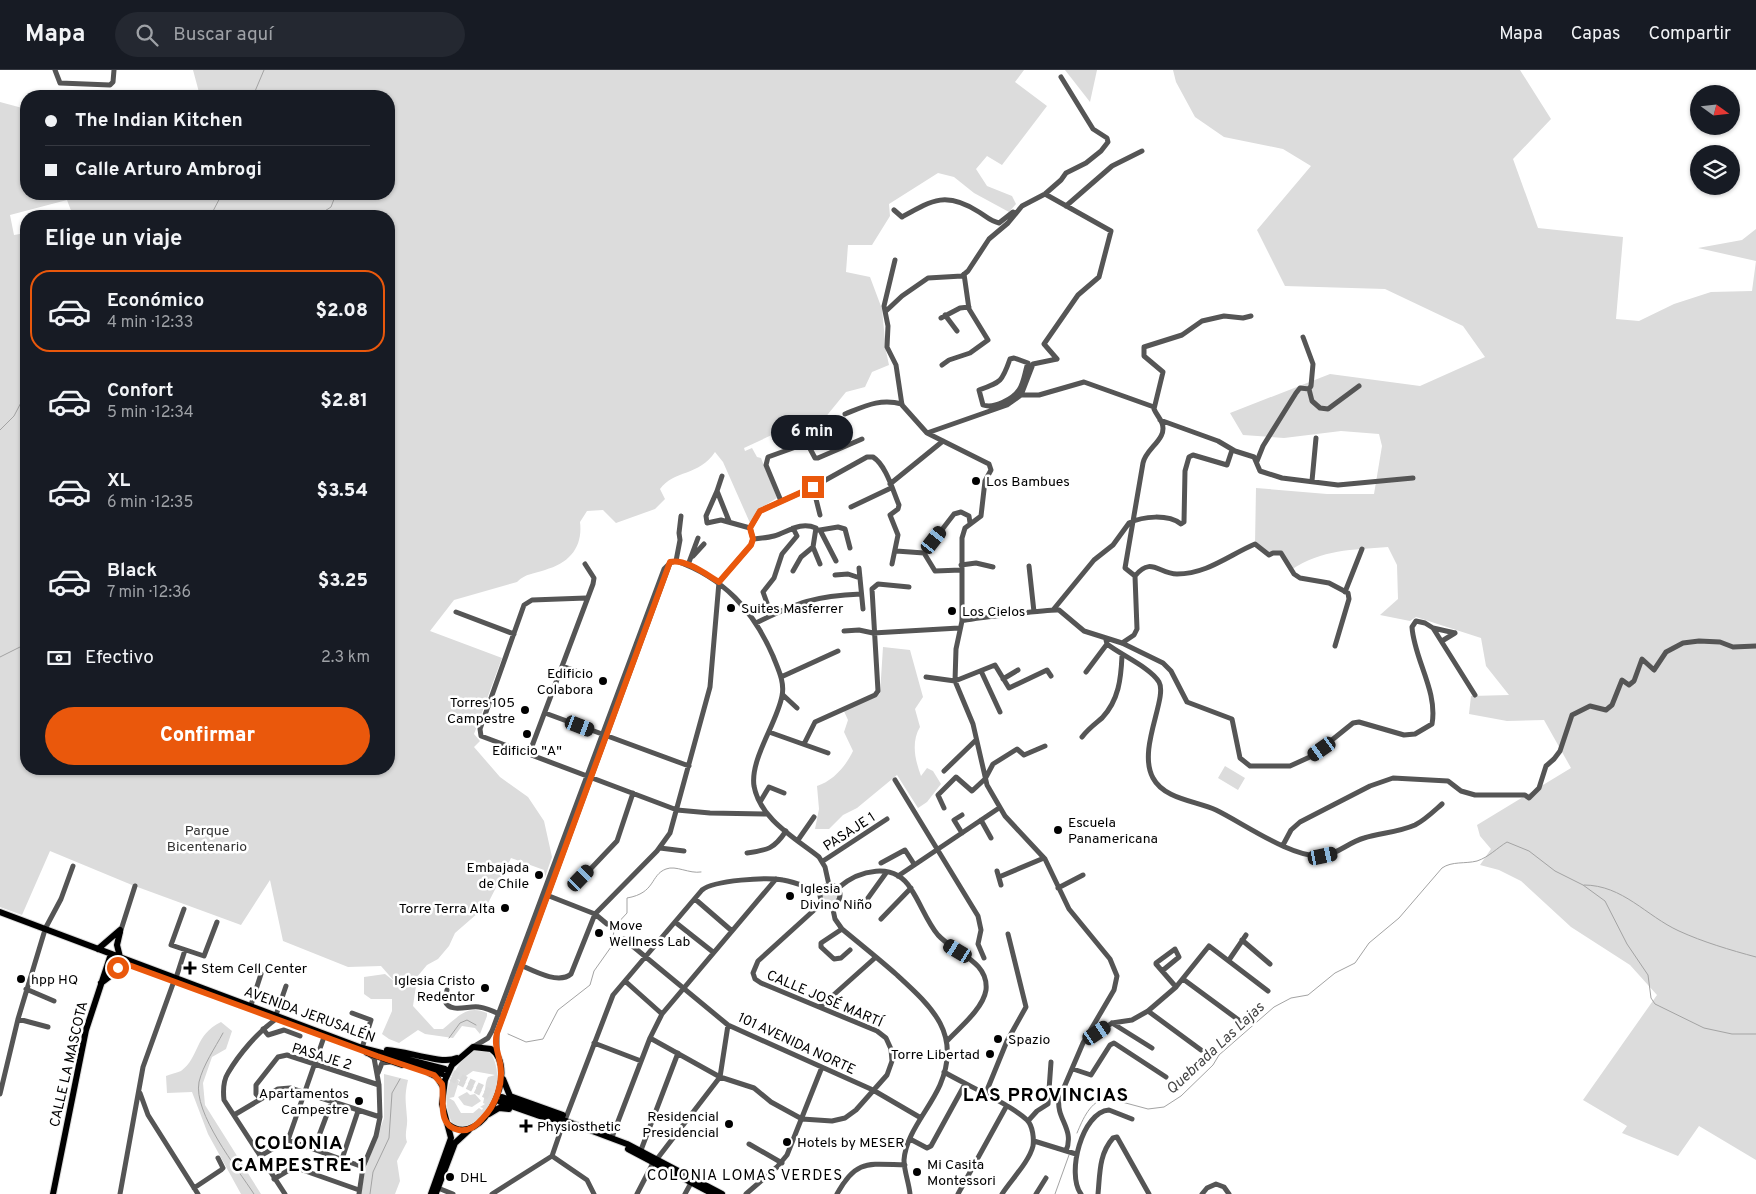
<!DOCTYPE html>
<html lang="es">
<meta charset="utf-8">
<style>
body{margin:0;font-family:Overpass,sans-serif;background:#242831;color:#f1f3f6;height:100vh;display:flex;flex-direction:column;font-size:19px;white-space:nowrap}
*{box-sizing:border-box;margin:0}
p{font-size:16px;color:#9ea1a6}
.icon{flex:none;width:28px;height:28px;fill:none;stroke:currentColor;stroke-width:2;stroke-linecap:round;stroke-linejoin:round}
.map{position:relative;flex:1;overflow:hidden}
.drawer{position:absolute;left:20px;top:140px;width:375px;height:565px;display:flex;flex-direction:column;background:#171b24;border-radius:20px;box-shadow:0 1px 4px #0004}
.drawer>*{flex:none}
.guide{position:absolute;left:20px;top:20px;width:375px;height:110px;border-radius:20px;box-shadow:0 1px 4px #0004;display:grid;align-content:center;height:110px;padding:0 25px;background:#171b24}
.needle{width:32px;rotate:105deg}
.controls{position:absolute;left:1690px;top:15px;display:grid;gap:10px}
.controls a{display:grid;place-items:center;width:50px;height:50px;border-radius:50%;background:#171b24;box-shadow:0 1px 4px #0004;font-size:25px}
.end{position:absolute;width:22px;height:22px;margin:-11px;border:6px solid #ea580c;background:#fff;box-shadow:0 0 0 2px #fff}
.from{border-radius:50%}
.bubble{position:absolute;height:35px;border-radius:18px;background:#171b24;box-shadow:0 1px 4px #0004;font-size:16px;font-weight:800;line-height:35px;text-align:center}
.car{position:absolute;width:15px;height:30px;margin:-15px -8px;border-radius:6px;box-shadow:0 0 4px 1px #0007;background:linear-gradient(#222 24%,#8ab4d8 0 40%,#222 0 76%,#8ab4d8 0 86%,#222 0)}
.guide b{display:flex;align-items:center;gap:18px;height:48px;font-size:19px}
.guide b+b{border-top:1px solid #363941}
.guide i{width:12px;height:12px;background:#f1f3f6}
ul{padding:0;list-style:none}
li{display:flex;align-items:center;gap:15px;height:82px;margin:0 10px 8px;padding:0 15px;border:2px solid transparent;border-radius:20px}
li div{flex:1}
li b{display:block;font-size:19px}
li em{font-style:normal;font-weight:800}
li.current{border-color:#ea580c}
li>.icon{width:45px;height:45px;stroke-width:1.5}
h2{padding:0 25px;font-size:22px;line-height:60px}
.pay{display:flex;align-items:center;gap:12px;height:55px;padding:0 25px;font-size:19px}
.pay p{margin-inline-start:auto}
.cta{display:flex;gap:10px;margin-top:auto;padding:10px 25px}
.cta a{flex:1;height:58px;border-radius:30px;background:#ea580c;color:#fff;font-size:20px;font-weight:800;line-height:58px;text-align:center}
header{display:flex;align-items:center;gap:30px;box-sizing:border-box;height:70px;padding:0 25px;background:#171b24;border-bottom:1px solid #363941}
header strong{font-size:24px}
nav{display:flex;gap:28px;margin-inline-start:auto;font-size:18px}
.search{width:350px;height:45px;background:#242831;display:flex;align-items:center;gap:12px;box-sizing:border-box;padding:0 18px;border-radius:28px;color:#9ea1a6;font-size:19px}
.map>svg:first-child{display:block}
</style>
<header>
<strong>Mapa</strong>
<div class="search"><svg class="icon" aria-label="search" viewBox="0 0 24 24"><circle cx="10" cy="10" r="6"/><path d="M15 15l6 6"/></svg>Buscar aquí</div>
<nav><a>Mapa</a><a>Capas</a><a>Compartir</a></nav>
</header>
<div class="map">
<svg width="1756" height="1124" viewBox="0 0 1756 1124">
<rect width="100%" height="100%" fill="#fff"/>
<!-- green -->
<path fill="#dcdcdc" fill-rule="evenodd" d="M193,0H1024L1015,12L1047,36L1002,95L987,86L976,99L987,116L1012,126L1016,134L1009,142L974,123L954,107L938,103L889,134L890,146L872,175H848L846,202L870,207L882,239L886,281L889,295L872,302L865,317L846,322L824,349L806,357L791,356L744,378L745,381L752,378L757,387L761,388L777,428L759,439L750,453L723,392L715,382C699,406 674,400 660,419L665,429L655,439L616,453L603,440L587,441L580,452C583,477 570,493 545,500C534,504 526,503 517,512L454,530L430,561L502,588L474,664L480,671L474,677L500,707L528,727L544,751L552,787L545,807L544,800L511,788L482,845L478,843L455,863L449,876L438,889L427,895L411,914L416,916L413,936L434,959H443C458,947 467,934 487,943V946L480,964L475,958L462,956L453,968L425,964L418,960L399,973L389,969L382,964L392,941V929H371L364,924V907L385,904L395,912L381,896L348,897L283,871L270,810L241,855L132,815L50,781L22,845L0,837V32L26,39V124H389V26H200ZM67,130L73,146H389V699H26V163L14,165L10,145Z
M1065,0H1097L1090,32Z
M1173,0H1520L1551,49L1513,89L1538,158L1623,167L1616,249L1639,251L1674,234L1711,222L1752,221L1756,191L1698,178L1742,170L1756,159V1090L1699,1056L1678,1086L1622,1063L1627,1056L1583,1030L1657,925L1630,895L1571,857L1521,811L1499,800L1480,795L1491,779L1480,766L1477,755L1571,698L1544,650L1507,651L1469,644L1471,626L1509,625L1486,596L1481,568L1416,547L1410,551L1380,545L1398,529L1397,495L1388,477C1351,480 1323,479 1291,500L1281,483L1269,485L1255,474L1256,418L1327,424H1374L1382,376L1379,364L1341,361L1284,368L1243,365L1230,343L1330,304L1420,316L1485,287L1463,256L1385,219L1285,216L1257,160L1311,96L1283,79L1224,67L1195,47L1176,12Z
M883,577L910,580L923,627L915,639L920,657C911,672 915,690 921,706L927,698L933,701L941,714L927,732L918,738L897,705L857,738L843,745L829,759H815L819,739L817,716C833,711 846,696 853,681L844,662L848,650L843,639L880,624Z
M1225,696L1245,708L1238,720L1218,708Z
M822 825a8 8 0 1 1 16 0a8 8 0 1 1-16 0Z
M221,952L232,961L226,979L212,987L203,1013L205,1035L261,1124H241L208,1064L192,1022L167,1023L166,1006C170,1004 177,1003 181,1001C200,987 194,965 221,952Z
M475,980H488C510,1004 490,1062 454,1056C438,1030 450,996 475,980ZM473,1001L495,1005L488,1007C484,1014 486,1024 483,1033L485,1034L480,1037L483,1038L482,1040L479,1038L473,1043H461L454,1031L449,1028L454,1027L459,1011L457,1009L460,1010Z
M384,1004L408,1010C404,1028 406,1031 407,1048C408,1057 404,1063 407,1072L397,1091L400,1111L395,1124H361L365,1100L384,1048Z
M467,1022L470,1025L475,1024L481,1031L472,1037L464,1035L458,1027Z"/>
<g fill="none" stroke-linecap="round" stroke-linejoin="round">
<!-- stream -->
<path stroke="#a3a3a3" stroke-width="1" d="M253,26L264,0
M207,146L212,143L222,124
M317,146L331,137L336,124
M0,360L14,346L26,323
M0,587L26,574
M1584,815C1623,815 1646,846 1679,861C1703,872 1730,880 1756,887
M223,963C215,978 203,995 199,1012C193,1043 237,1098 254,1124
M508,964L526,972L543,969L558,940L590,915L594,901L611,877L615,856L627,843V828C656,823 650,805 666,799C676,795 689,804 701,802
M449,968L460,953L467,950L476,955
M1077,1063C1083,1049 1090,1031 1107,1028L1148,1039L1164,1037L1181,1026L1213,995L1219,985L1274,937L1291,928L1308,925L1335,903L1355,893L1369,873L1399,848L1442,798C1452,791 1465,794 1477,791C1489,787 1497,778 1507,772L1529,781L1555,801L1583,815L1605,831L1627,874L1648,905L1651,928L1655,934L1704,958L1732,964H1756
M370,1124L373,1102L389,1068L392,1023L400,1009
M1055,1124L1069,1085"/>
<!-- major-tunnel -->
<path stroke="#d9d9d9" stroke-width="6" stroke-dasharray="6 3" stroke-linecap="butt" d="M445,999L501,1027
M443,1004L499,1032"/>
<defs>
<path id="major" d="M0,842L362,978L445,999
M98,879L120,860
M120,887L117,875L120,862
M101,913L126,894
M387,980C407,981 442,995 457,988
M367,983L402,995
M398,990L442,1004
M429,1003L437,1007L443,1017
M503,1009L510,1026L563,1045
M502,1027L627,1074L722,1124
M500,1032L568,1056
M489,1044L499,1038L509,1039
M628,1079L713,1124
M436,1123L455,1073L469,1060
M53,1124L86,960L111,884
M431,1124L451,1068L442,1034L445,1010L452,995L473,977L491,979C520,998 483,1082 448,1054"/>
</defs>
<!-- major casing -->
<use href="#major" stroke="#dbdbdb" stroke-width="8"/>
<!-- minor -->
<path stroke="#555" stroke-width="5" d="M55,0L60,13L110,15L113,12L114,0
M1045,124L1111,161L1099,207L1078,225L1044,274L1057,289
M1066,136L1112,96L1142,81
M894,140L902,147C932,130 946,121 979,142C987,147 990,151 999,153L1013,142L1015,143
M895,190L884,236L888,256L887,277L896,295L902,335L927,363L989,394L991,400L985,411L981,446L965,458L962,468V551L956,579L955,611L973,654L987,715L1005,746L1045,789L1069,839L1110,889L1117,906L1114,920L1083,973L1059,1029C1056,1049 1075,1059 1066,1081
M886,241L902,226L928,208L962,206L968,201L989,169L1008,153L1022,136L1045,124L1061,110L1066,103L1086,93L1101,81L1108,72L1107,68L1093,59L1061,7
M945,245L957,261
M941,248L960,238L969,237
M1014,288L1028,293C1025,301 1024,313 1019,320C1013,329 994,339 983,335L979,320C1001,312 1002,312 1010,289Z
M942,295L949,290L970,283L988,270L969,239L964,204
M1309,319L1312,331L1320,338L1328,339L1359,316
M1021,325H1039L1084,312L1154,337
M845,344C865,336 880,328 902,334
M1160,350L1218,371L1235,381L1254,387L1260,401L1282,408L1338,415L1413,408
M927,363L1007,335L1021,325L1033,294L1057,289
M1257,391L1263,376L1296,323L1300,318L1309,319L1311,316L1313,294L1303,267
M1312,411L1316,368
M890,414L943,371
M813,417L820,445
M717,421L722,406
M781,431L766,395L768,387L807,373L815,388H818L862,369
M851,437L891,418
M729,451L717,421L706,446L707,453L721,450L750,458
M817,460H820L836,491
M820,460L838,457L845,459L850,478
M753,469C760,468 767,468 774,466C788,462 800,451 816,458L813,477L820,494
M896,481L924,483
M924,483L954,444L961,442L969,446L970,453
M924,483L935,501L961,500
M693,486L704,474
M676,491L680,470L679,463L681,446
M670,493L676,491C724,508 753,540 773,586C778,599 785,612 782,626C777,653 750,689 754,716C760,749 795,768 819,787L825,797L829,815
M688,495L698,468
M961,495L976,493L993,497
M1029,496L1034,542
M859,498L863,539
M793,501L801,487L813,477
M835,505L848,504L860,508
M1135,506C1151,486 1159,504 1177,504C1207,504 1229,485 1255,474L1269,485L1273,483H1281L1294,504L1300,508L1329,513L1348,523L1349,529L1335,576
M1345,522L1362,479
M586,528L532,530L524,535L480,659L481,666L677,740L710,743L766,744
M767,533L763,522L774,508L782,484L797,466L793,458
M1053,540L1094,490L1113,475L1129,453C1143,446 1168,444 1181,454L1184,452L1185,401L1189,387L1193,385L1227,395L1232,380
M456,542L514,564
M962,551C968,549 1051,539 1059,540L1084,561L1122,573L1163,593L1171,601L1187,632L1232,649L1240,688L1250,696H1290L1312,686L1353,653L1359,652L1404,665L1415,664L1432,654C1438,621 1414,589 1412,557L1416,551L1425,553L1433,558L1475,625
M756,553C798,532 815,526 861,524
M1433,558L1455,563
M844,561L859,560L873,563L959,558
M1106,570L1107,574C1121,585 1151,598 1159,612C1168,628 1137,679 1153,708C1164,729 1196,731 1216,740C1243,753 1293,789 1323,786C1338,784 1349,772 1364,768C1381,763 1399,762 1415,755C1425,750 1434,741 1442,734
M1442,571L1455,563
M1122,573L1134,565L1137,559L1135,506L1125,498L1143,393C1146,378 1168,369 1162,353C1160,348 1156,344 1154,339L1163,302L1144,286V277L1182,265L1202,251L1224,246L1243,248L1251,246
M562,596L590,606
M981,601L1000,642
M1086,602L1107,574
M781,607L838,581
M926,607L955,611L995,595L1009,618L1047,600L1051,606
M1003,609L1018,600
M783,625L797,638
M545,643L689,696
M769,662L828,683
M1082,667C1088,659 1095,654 1102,648C1119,630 1121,608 1122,586
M804,674L815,652L875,625L878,621L872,519L878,514L909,517
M529,684L593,514L594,508L585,494
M944,701L976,670
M895,710L978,846L981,860L978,874L984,888
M760,732L769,717L784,723
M944,738L938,725L956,707L972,721L985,709L993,694L1017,679L1024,685L1045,676
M981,750L991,768
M962,763L954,750L962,745
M798,770L814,747
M1283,775L1291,760L1300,752L1370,716L1393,708L1448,711L1461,721L1475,725H1525L1529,728L1539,718L1546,696L1554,689L1560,681L1572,645L1590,636L1606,640L1612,635L1622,610L1629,615L1634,611L1642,589L1654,600L1666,582L1683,573L1699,571L1720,572L1733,577L1756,576
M660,778L684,781
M747,783C768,780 774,779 786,761
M823,791L887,749
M881,793L905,780L914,794
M997,801L1001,815
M898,806L999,738
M999,807L1044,788
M581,809L617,771L633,723
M820 825a10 10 0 1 1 20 0a10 10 0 1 1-20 0Z
M838,818C859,800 894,791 911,819C921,834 927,852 938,865C954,883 989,891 986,920C983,939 959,958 947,971
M1058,818L1083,805
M544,824L595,844L607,854
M868,828L886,803
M695,829L732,861
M832,835L835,849L842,859C860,874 879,889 897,905C932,937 962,964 940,1015C929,1040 906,1063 904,1090C904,1101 909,1113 910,1124
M184,839L171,875L204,886L217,852
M881,849L911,818
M675,852L713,882
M45,859L61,829L73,796
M842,859L821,873V877L834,889L841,888L850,880
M120,863L135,816
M624,869L728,955L873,1020L921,1048
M1242,870L1270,894
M1229,890L1246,865
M518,894C532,900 558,915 571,904L595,844L657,781L670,763L710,617L719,512L751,475L753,469L750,458L760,441L813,417L867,387H873C886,395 893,421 899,435L898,439L890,445L898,465L892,494
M1162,901L1179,887L1175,879L1156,893V894L1176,917
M176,908L185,880
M1183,909L1240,951
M625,911L662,944
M26,919L54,931
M447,920L445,931C450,944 469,935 479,937C486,938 493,941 499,944
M251,935L261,904
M820,937L876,887
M1148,941L1201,980
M352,943L371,950L362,978
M276,945L286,916
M18,949L48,957
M276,949C258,962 239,984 228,1003C223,1011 223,1021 224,1030L285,1124
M1112,953L1152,978
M263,959L268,965L284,960L300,966
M650,968L720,1007L754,1018L771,1032L802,1049L832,1051L845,1048L856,1040L887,1005L892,991L891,979L886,968L877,961L761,913L755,909L753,903L758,891L823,832
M1086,971L1112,953L1132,950L1148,941L1176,917L1209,876L1268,921
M594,973L641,991
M473,977L488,968L492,961L664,499L670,493
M497,985V963L670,493
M1073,999L1091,1005L1110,975L1114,973L1166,1007
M944,1002C966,1015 1010,1034 1027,1050C1033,1056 1034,1069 1033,1076C1029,1092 1011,1110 1002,1124
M378,1003L382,993L390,992
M140,1023L148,1045L198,1124
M0,1024L18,949L44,863
M985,1025L1007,971L1026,937L1008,864
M261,1029L256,1024V1015L278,987L287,985L379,1015
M234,1045L278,1019L290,1018L380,1047
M565,1050L613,925L702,820C714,810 767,807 783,810C796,812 808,818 821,822
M1028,1051L1037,1041L1048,1034L1051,992
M612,1067L650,968L662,944L776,809
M910,1069L927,1078L931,1076L965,1014
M288,1070L324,967
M1034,1071L1076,1084
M749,1074L782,1093
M314,1079L332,1031
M641,1080L678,983
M260,1086L288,1070L363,1097
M552,1086L587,1110L594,1124
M552,1086L563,1054
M342,1089L358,1041
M657,1089L720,1007L728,955
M274,1109L294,1097L359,1120
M194,1118L221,1100L223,1098L218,1088
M438,1118L453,1124
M120,1124L143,997L174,911
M359,1124L363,1097L376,1066L380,1047L379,1015L374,988L370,985
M492,1124L552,1086
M637,1124L653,1093
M685,1124L691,1113
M746,1124L777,1097L787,1085L822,997
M837,1124C856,1089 868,1094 905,1095
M958,1124L1006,1037
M1036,1124L1046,1108
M1081,1124C1066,1104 1082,1042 1109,1040L1132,1049
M1098,1124C1100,1103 1099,1084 1113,1068L1117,1067L1149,1124
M1202,1124L1207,1118L1216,1114L1224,1117L1229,1124"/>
<!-- major -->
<use href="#major" stroke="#000" stroke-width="6"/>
</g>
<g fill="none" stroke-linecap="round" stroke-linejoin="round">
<!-- route -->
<path stroke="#ea580c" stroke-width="6" d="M118,898L126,894L377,986L434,1005L442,1014C445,1029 436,1056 459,1060C469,1062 476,1056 482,1049C496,1035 504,1013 500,993C498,982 494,974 497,963L670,492C685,488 707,505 719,512L751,475L753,469L750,458L760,441L813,417"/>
</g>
<!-- markers -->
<g fill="#000" stroke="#fff" stroke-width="2">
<circle cx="976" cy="411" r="5"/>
<circle cx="731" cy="538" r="5"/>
<circle cx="952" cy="541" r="5"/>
<circle cx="603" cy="611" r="5"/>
<circle cx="525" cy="640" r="5"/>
<circle cx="527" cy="664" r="5"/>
<circle cx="1058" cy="760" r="5"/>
<circle cx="539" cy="805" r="5"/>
<circle cx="790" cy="826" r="5"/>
<circle cx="505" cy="838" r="5"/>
<circle cx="599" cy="863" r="5"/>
<path d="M187.5 890.5h5v5h5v5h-5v5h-5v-5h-5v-5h5z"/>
<circle cx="21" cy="909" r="5"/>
<circle cx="485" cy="918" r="5"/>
<circle cx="998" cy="969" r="5"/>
<circle cx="990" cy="984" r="5"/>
<circle cx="359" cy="1031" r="5"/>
<circle cx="729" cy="1054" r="5"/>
<path d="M523.5 1048.5h5v5h5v5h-5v5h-5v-5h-5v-5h5z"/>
<circle cx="787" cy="1072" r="5"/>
<circle cx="917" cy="1102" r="5"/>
<circle cx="450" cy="1107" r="5"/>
</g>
<g text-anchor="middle" stroke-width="5" stroke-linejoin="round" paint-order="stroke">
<!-- poi labels -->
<g font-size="14" fill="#000" stroke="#fff" text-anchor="start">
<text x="986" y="416">Los Bambues</text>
<text x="741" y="543">Suites Masferrer</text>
<text x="962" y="546">Los Cielos</text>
<text x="593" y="608" text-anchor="end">Edificio<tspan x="593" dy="16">Colabora</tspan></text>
<text x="515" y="637" text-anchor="end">Torres 105<tspan x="515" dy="16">Campestre</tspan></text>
<text x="527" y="685" text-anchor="middle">Edificio "A"</text>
<text x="1068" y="757">Escuela<tspan x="1068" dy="16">Panamericana</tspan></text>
<text x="529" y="802" text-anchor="end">Embajada<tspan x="529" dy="16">de Chile</tspan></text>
<text x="800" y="823">Iglesia<tspan x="800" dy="16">Divino Niño</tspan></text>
<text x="495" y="843" text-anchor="end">Torre Terra Alta</text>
<text x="609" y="860">Move<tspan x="609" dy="16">Wellness Lab</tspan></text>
<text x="201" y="903">Stem Cell Center</text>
<text x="31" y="914">hpp HQ</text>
<text x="475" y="915" text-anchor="end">Iglesia Cristo<tspan x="475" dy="16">Redentor</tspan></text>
<text x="1008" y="974">Spazio</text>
<text x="980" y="989" text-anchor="end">Torre Libertad</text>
<text x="349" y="1028" text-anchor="end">Apartamentos<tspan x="349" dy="16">Campestre</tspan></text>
<text x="719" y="1051" text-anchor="end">Residencial<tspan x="719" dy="16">Presidencial</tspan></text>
<text x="537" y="1061">Physiosthetic</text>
<text x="797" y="1077">Hotels by MESER</text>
<text x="927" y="1099">Mi Casita<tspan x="927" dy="16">Montessori</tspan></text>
<text x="460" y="1112">DHL</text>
</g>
<!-- park labels -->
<g font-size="14" fill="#333" stroke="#fff">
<text x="207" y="765">Parque<tspan x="207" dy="16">Bicentenario</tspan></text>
</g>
<!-- street labels -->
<g font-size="14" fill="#000" stroke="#fff">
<text transform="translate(849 761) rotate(-33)" y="5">PASAJE 1</text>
<text transform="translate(825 928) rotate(23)" y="5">CALLE JOSÉ MARTÍ</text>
<text transform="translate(310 944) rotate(20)" y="5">AVENIDA JERUSALÉN</text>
<text transform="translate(797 973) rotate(25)" y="5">101 AVENIDA NORTE</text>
<text transform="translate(322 986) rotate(17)" y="5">PASAJE 2</text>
<text transform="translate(68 994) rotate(-77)" y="5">CALLE LA MASCOTA</text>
</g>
<!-- water labels -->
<g font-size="15" font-style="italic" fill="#444" stroke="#fff">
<text transform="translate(1215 978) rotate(-43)" y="5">Quebrada Las Lajas</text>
</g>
<!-- neighbourhood labels -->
<g font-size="15" letter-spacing="1" fill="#000" stroke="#fff">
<text x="745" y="1110">COLONIA LOMAS VERDES</text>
</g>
<!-- district labels -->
<g font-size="19" font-weight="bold" letter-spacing="1" fill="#000" stroke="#fff">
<text x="1046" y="1031">LAS PROVINCIAS</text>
<text x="299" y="1079">COLONIA<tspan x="299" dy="22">CAMPESTRE 1</tspan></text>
</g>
</g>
</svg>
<div class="controls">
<a><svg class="needle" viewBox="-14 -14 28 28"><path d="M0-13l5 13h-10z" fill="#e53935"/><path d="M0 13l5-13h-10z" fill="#9ea1a6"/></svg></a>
<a><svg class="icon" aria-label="layers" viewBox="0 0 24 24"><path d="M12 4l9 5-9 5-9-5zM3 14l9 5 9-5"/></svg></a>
</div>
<i class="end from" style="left:118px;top:898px"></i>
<i class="end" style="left:813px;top:417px"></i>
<div class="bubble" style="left:771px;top:345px;width:82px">6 min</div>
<i class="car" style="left:934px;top:470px;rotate:38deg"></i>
<i class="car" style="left:580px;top:656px;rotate:111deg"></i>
<i class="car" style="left:1322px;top:679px;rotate:235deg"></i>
<i class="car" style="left:1323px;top:786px;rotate:78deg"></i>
<i class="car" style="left:581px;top:808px;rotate:44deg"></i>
<i class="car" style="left:958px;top:881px;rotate:301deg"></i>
<i class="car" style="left:1097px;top:963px;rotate:56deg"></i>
<div class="guide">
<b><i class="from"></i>The Indian Kitchen</b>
<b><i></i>Calle Arturo Ambrogi</b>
</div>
<section class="drawer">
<h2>Elige un viaje</h2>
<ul>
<li class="current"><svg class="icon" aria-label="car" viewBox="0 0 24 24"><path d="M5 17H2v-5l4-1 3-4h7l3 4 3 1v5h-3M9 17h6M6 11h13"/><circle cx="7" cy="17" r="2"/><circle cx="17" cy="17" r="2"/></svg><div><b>Económico</b><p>4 min · 12:33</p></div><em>$2.08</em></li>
<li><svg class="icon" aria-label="car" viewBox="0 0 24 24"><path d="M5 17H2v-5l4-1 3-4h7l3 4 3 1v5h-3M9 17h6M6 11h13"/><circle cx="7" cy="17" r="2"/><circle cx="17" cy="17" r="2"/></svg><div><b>Confort</b><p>5 min · 12:34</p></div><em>$2.81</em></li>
<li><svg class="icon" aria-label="car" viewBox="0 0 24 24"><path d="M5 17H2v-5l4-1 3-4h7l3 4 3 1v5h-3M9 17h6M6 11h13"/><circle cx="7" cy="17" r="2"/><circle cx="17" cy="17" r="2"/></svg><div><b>XL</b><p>6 min · 12:35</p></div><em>$3.54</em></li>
<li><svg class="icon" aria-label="car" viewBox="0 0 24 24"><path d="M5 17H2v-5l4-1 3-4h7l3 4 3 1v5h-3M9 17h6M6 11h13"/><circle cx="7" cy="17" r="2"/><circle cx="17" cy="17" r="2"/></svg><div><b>Black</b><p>7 min · 12:36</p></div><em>$3.25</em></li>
</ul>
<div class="pay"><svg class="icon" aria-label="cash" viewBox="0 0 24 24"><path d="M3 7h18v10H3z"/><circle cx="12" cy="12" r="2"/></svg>Efectivo<p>2.3 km</p></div>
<div class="cta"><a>Confirmar</a></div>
</section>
</div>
